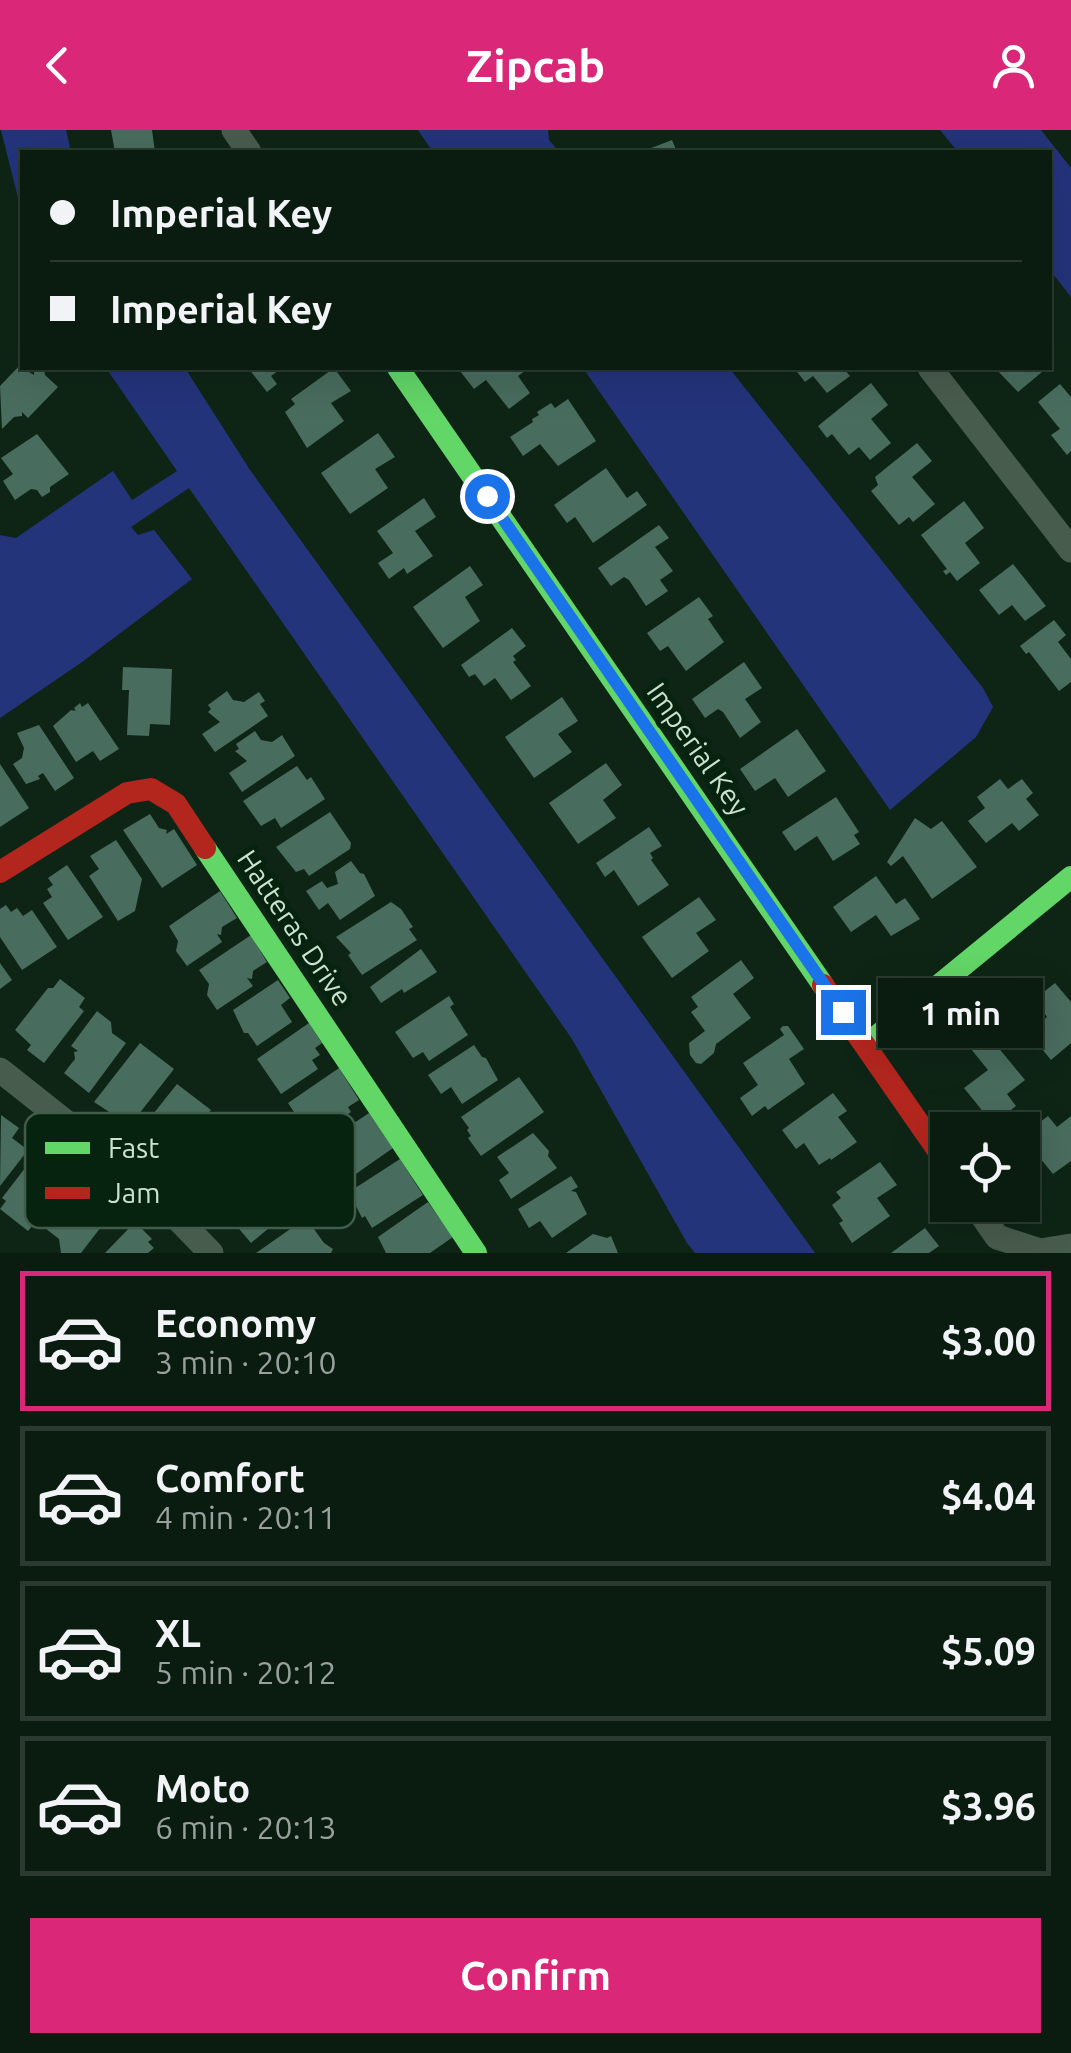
<!DOCTYPE html>
<meta charset="utf-8">
<style>
body{margin:0;font-family:Ubuntu,sans-serif;background:#132519;color:#f1f3f6;height:100vh;display:flex;flex-direction:column;font-size:38px;white-space:nowrap}
*{box-sizing:border-box;margin:0}
p{font-size:32px;color:#99a19f}
.icon{flex:none;width:55px;height:55px;fill:none;stroke:currentColor;stroke-width:2;stroke-linecap:round;stroke-linejoin:round}
.map{position:relative;height:1123px;overflow:hidden}
.side{display:flex;flex-direction:column;background:#0a1c10;flex:1}
.side>*{flex:none}
.hud{position:absolute;left:20px;top:20px;width:1032px;height:220px;border-radius:0px;box-shadow:0 10px 40px #0002,0 0 0 2px #2a3a30;display:grid;align-content:center;height:220px;padding:0 30px;background:#0a1c10}
.tools{position:absolute;left:930px;top:982px;display:grid;gap:20px}
.tools a{display:grid;place-items:center;width:110px;height:110px;border-radius:0px;background:#0a1c10;box-shadow:0 10px 40px #0002,0 0 0 2px #2a3a30;font-size:50px}
.end{position:absolute;width:45px;height:45px;margin:-22px;border:12px solid #1a73e8;background:#fff;box-shadow:0 0 0 5px #fff}
.from{border-radius:50%}
.bubble{position:absolute;height:70px;border-radius:0px;background:#0a1c10;box-shadow:0 10px 40px #0002,0 0 0 2px #2a3a30;font-size:32px;font-weight:700;line-height:70px;text-align:center}
.hud b{display:flex;align-items:center;gap:35px;height:95px;font-size:38px}
.hud b+b{border-top:2px solid #2a3a30}
.hud i{width:25px;height:25px;background:#f1f3f6}
ul{padding:18px 0 0;list-style:none}
li{display:flex;align-items:center;gap:30px;height:140px;margin:0 20px 15px;padding:0 10px;border:5px solid #2a3a30;border-radius:0px}
li div{flex:1}
li b{display:block;font-size:38px}
li em{font-style:normal;font-weight:700}
li.current{border-color:#db2777}
li>.icon{width:90px;height:90px;stroke-width:1.5}
.button{display:flex;gap:20px;margin-top:auto;padding:20px 30px}
.button a{flex:1;height:115px;border-radius:0px;background:#db2777;color:#fff;font-size:40px;font-weight:700;line-height:115px;text-align:center}
header{display:flex;justify-content:space-between;align-items:center;height:130px;padding:0 30px;background:#db2777;color:#fff;font-size:45px;font-weight:700}
.map>svg:first-child{display:block}
</style>
<header><svg class="icon" aria-label="back" viewBox="0 0 24 24"><path d="M15 5l-7 7 7 7"/></svg>Zipcab<svg class="icon" aria-label="person" viewBox="0 0 24 24"><circle cx="12" cy="8" r="4"/><path d="M4 21q1-7 8-7t8 7"/></svg></header>
<div class="map">
<svg width="1071" height="1123" viewBox="0 0 1071 1123">
<rect width="100%" height="100%" fill="#0e2516"/>
<!-- water -->
<path fill="#24347b" d="M1,0H66L71,22H22V84Z
M418,0H548L549,10L559,22H433Z
M940,0H1041L1071,38V167L1050,140V22H958Z
M106,238H185L250,340L815,1123H695L687,1113L572,909L189,358L131,397L138,405L154,400L192,449L82,532L0,588V405L16,408L113,341L132,370L177,341Z
M583,238H729L983,558L993,577L976,607L890,680Z"/>
<!-- building -->
<path fill="#486c5e" d="M111,0H152L155,22H115Z
M672,10L677,22H641Z
M22,233V238L34,245V238H44L45,245L58,257L28,288L22,282V286L14,287L2,299L0,256Z
M248,238H282L271,246L277,254L267,262Z
M334,238L351,261L331,273L344,291L307,318L285,282L295,274L291,269Z
M465,238H529L518,246L530,263L509,279L486,250L474,259L460,241Z
M785,238H843L850,246L827,263L813,246L805,252L794,238L789,242Z
M995,238H1039L1042,242L1018,262Z
M871,253L888,275L871,289L891,313L870,330L859,317L849,325L832,304L827,308L818,296Z
M1060,254L1071,267V321L1067,325L1051,305L1060,299L1038,272Z
M568,269L596,311L558,336L540,314L523,326L510,307L533,292L532,289L539,285L537,282L551,273L555,278Z
M378,303L395,327L375,339L388,358L350,384L321,343Z
M37,304L69,344L50,357V362L42,367L37,360L31,359L15,370L3,351L13,344L1,328Z
M917,313L932,331L912,347L935,374L913,392L909,387L899,395L871,361L878,355L875,347Z
M606,338L627,368L637,361L647,375L593,413L575,387L567,393L554,375Z
M424,368L436,387L415,401L433,426L407,444L404,438L389,449L378,433L393,423L377,401Z
M964,371L984,398L965,413L980,433L957,451L950,442L946,445L943,441L947,439L921,405Z
M659,395L669,408L655,417L673,441L660,450L668,461L646,476L629,450L624,447L611,456L598,438Z
M1013,434L1046,476L1025,491L1012,475L999,485L979,460Z
M470,436L483,455L465,467L480,491L443,518L413,477Z
M699,467L713,486L708,489L724,512L686,541L668,516L660,521L647,503Z
M1054,490L1066,505L1058,512L1071,529V552L1059,561L1029,522L1026,524L1020,516Z
M512,498L526,516L513,526L516,530L513,532L531,556L511,570L495,548L484,556L475,544L469,547L461,535Z
M744,532L762,558L745,569L761,592L740,608L723,582L718,579L705,588L692,569Z
M123,537L172,539L170,595L150,594L149,606L127,605L129,560H122Z
M227,561L233,570L244,572L259,562L265,571L260,574L268,586L215,622L202,604L220,592L208,582L211,579L208,575Z
M562,567L578,591L558,604L572,622L534,648L505,607Z
M80,573L82,577L88,573L119,619L100,631L93,621L76,632L53,596L71,580L76,581L74,578Z
M39,595L74,648L55,661L43,643L38,646L40,649L26,654L13,634L22,628L24,618L17,603Z
M797,599L826,641L788,667L775,648L755,661L740,639Z
M255,601L261,610L272,612L282,605L295,626L242,662L229,643L247,631L235,621L239,619L236,614Z
M606,633L622,655L603,670L616,688L578,714L549,673Z
M0,634L29,678L0,697Z
M297,636L307,650L311,647L325,669L281,698L275,688L261,696L243,671Z
M1000,649L1008,659L1022,649L1033,663L1026,669L1039,685L1019,701L1012,693L986,713L968,691L985,678L977,667Z
M836,667L859,702L854,705L860,714L833,731L817,706L795,721L782,702Z
M330,682L351,713L350,719L309,746L304,739L296,742L276,717Z
M150,684L159,698L167,700L166,704L174,699L197,735L162,758L123,700Z
M915,688L931,699L942,691L977,737L932,769L903,726L891,736L887,732Z
M649,697L662,716L650,723L653,728L651,730L669,755L638,776L614,740L605,747L596,733Z
M116,710L142,749L135,781L118,791L89,746L99,739L90,726Z
M351,731L360,743L364,744L375,766L340,790L328,773L319,780L306,761L322,751L327,758L338,754L335,742Z
M67,735L103,787L68,810L43,773L52,767L47,759L53,755L48,748Z
M876,746L896,774L905,768L920,789L891,806L876,785L851,802L833,777Z
M220,761L237,788L222,797L221,805L217,804L222,812L187,836L176,821L178,811L169,796Z
M699,767L716,790L696,803L709,821L672,848L642,807Z
M391,772L401,779L413,797L409,799L417,810L362,845L348,825L351,823L336,807Z
M6,775L11,782L17,778L23,786L32,780L57,817L22,840L0,807V779Z
M251,805L267,832L253,841L252,849L247,848L253,856L217,880L207,865L209,854L199,840Z
M421,819L437,842L404,863L402,859L381,873L370,857Z
M741,830L754,848L733,864L751,888L716,914L714,923L701,934L696,933L690,925L689,913L705,901L691,882L698,877L691,867Z
M0,833L12,850L0,859Z
M60,849L85,868L79,877L84,881L44,933L27,920L31,915L15,900L48,858H53Z
M278,850L290,868L281,875L292,892L257,916L248,903H244L233,880Z
M1055,853L1071,872V913L1051,930L1028,902L1047,887L1035,869Z
M449,866L454,874L450,877L468,905L429,931L423,922L413,928L395,902Z
M97,881L111,892L112,903L126,913L89,963L64,943L75,929L74,922L78,921L71,916Z
M309,893L322,913L315,918L320,925L312,930L318,939L281,964L257,929Z
M783,896H788L804,919L789,929L805,954L768,980L765,976L752,986L740,968L758,955L743,933L784,905L780,899Z
M988,905L1025,950L1007,964L1016,976L993,994L964,958L988,940L971,919Z
M140,913L174,939L135,989L129,984L123,991L94,972Z
M474,915L482,927L486,928L498,950L462,974L451,957L441,964L428,945Z
M339,938L359,970L348,977L351,982L312,1008H308L304,1002L306,997L290,1007L280,991L294,982L288,973Z
M519,947L544,982L481,1026L468,1008L471,1006L467,1000L469,998L461,987Z
M177,954L211,980L183,1015L175,1009L169,1016L162,1011L157,1018L138,1003Z
M833,963L847,981L838,987L857,1012L831,1030L830,1028L819,1035L804,1013L796,1019L782,1000Z
M369,983L393,1018L343,1053L324,1031L326,1029L318,1017Z
M1,985L19,998L12,1008L28,1020L0,1056Z
M1048,986L1057,997L1071,986V1031L1053,1044L1031,1017L1040,1010L1031,999Z
M533,1003L549,1021L548,1026L557,1038L511,1069L499,1050L509,1043L497,1027Z
M42,1016L59,1029L56,1033L71,1049L28,1101L0,1079L6,1071L2,1068Z
M400,1029L423,1065L372,1098L365,1086L362,1088L349,1062Z
M880,1032L897,1055L877,1068L890,1086L852,1113L839,1093L843,1091L832,1075L841,1068L836,1062Z
M571,1046L578,1057L571,1061L576,1062L587,1084L552,1108L540,1091L529,1098L518,1079Z
M260,1048L270,1059L281,1060L288,1069L293,1065L299,1073L251,1113L230,1088L239,1081L232,1072Z
M84,1049L108,1070L97,1083L98,1090L94,1091L101,1097L81,1123H61L59,1109L45,1098Z
M428,1072L453,1107L430,1123H386L378,1107Z
M306,1088L324,1113L333,1119L331,1123H256Z
M135,1092L152,1109L148,1112L154,1118L148,1123H105Z
M925,1098L939,1116L929,1123H891Z
M593,1104L607,1108L611,1106L618,1123H566Z"/>
<g fill="none" stroke-linecap="round" stroke-linejoin="round">
<!-- street -->
<path stroke="#485c4d" stroke-width="25" d="M234,0L249,22
M930,238L1071,420
M0,940L144,1054L211,1123
M975,1075L997,1107L1040,1121L1071,1116"/>
<!-- fast -->
<path stroke="#63d668" stroke-width="22" d="M398,238L823,855
M205,718L476,1123
M866,915L1071,747"/>
<!-- jam -->
<path stroke="#b3261e" stroke-width="22" d="M0,742L127,663L151,659L176,674L205,718
M823,855L948,1035"/>
</g>
<g fill="none" stroke-linecap="round" stroke-linejoin="round">
<!-- route -->
<path stroke="#1a73e8" stroke-width="12" d="M487,366L843,882"/>
</g>
<g text-anchor="middle" stroke-width="10" stroke-linejoin="round" paint-order="stroke">
<!-- street labels -->
<g font-size="28" fill="#cce2cf" stroke="#05230e">
<text transform="translate(698 619) rotate(55)" y="10">Imperial Key</text>
<text transform="translate(295 798) rotate(56)" y="10">Hatteras Drive</text>
</g>
</g>
<!-- legend -->
<rect x="25" y="983" width="330" height="115" rx="15" fill="#05230e" stroke="#415c48" stroke-width="2.5"/>
<rect x="45" y="1012" width="45" height="12" fill="#63d668"/>
<rect x="45" y="1057" width="45" height="12" fill="#b3261e"/>
<g font-size="28" fill="#cce2cf">
<text x="108" y="1028">Fast</text>
<text x="108" y="1073">Jam</text>
</g>
</svg>
<div class="tools">
<a><svg class="icon" aria-label="locate" viewBox="0 0 24 24"><circle cx="12" cy="12" r="6"/><path d="M12 2v4M12 18v4M2 12h4M18 12h4"/></svg></a>
</div>
<i class="end from" style="left:487px;top:366px"></i>
<i class="end" style="left:843px;top:882px"></i>
<div class="bubble" style="left:878px;top:848px;width:165px">1 min</div>
<div class="hud">
<b><i class="from"></i>Imperial Key</b>
<b><i></i>Imperial Key</b>
</div>
</div>
<section class="side">
<ul>
<li class="current"><svg class="icon" aria-label="car" viewBox="0 0 24 24"><path d="M5 17H2v-5l4-1 3-4h7l3 4 3 1v5h-3M9 17h6M6 11h13"/><circle cx="7" cy="17" r="2"/><circle cx="17" cy="17" r="2"/></svg><div><b>Economy</b><p>3 min · 20:10</p></div><em>$3.00</em></li>
<li><svg class="icon" aria-label="car" viewBox="0 0 24 24"><path d="M5 17H2v-5l4-1 3-4h7l3 4 3 1v5h-3M9 17h6M6 11h13"/><circle cx="7" cy="17" r="2"/><circle cx="17" cy="17" r="2"/></svg><div><b>Comfort</b><p>4 min · 20:11</p></div><em>$4.04</em></li>
<li><svg class="icon" aria-label="car" viewBox="0 0 24 24"><path d="M5 17H2v-5l4-1 3-4h7l3 4 3 1v5h-3M9 17h6M6 11h13"/><circle cx="7" cy="17" r="2"/><circle cx="17" cy="17" r="2"/></svg><div><b>XL</b><p>5 min · 20:12</p></div><em>$5.09</em></li>
<li><svg class="icon" aria-label="car" viewBox="0 0 24 24"><path d="M5 17H2v-5l4-1 3-4h7l3 4 3 1v5h-3M9 17h6M6 11h13"/><circle cx="7" cy="17" r="2"/><circle cx="17" cy="17" r="2"/></svg><div><b>Moto</b><p>6 min · 20:13</p></div><em>$3.96</em></li>
</ul>
<div class="button"><a>Confirm</a></div>
</section>
